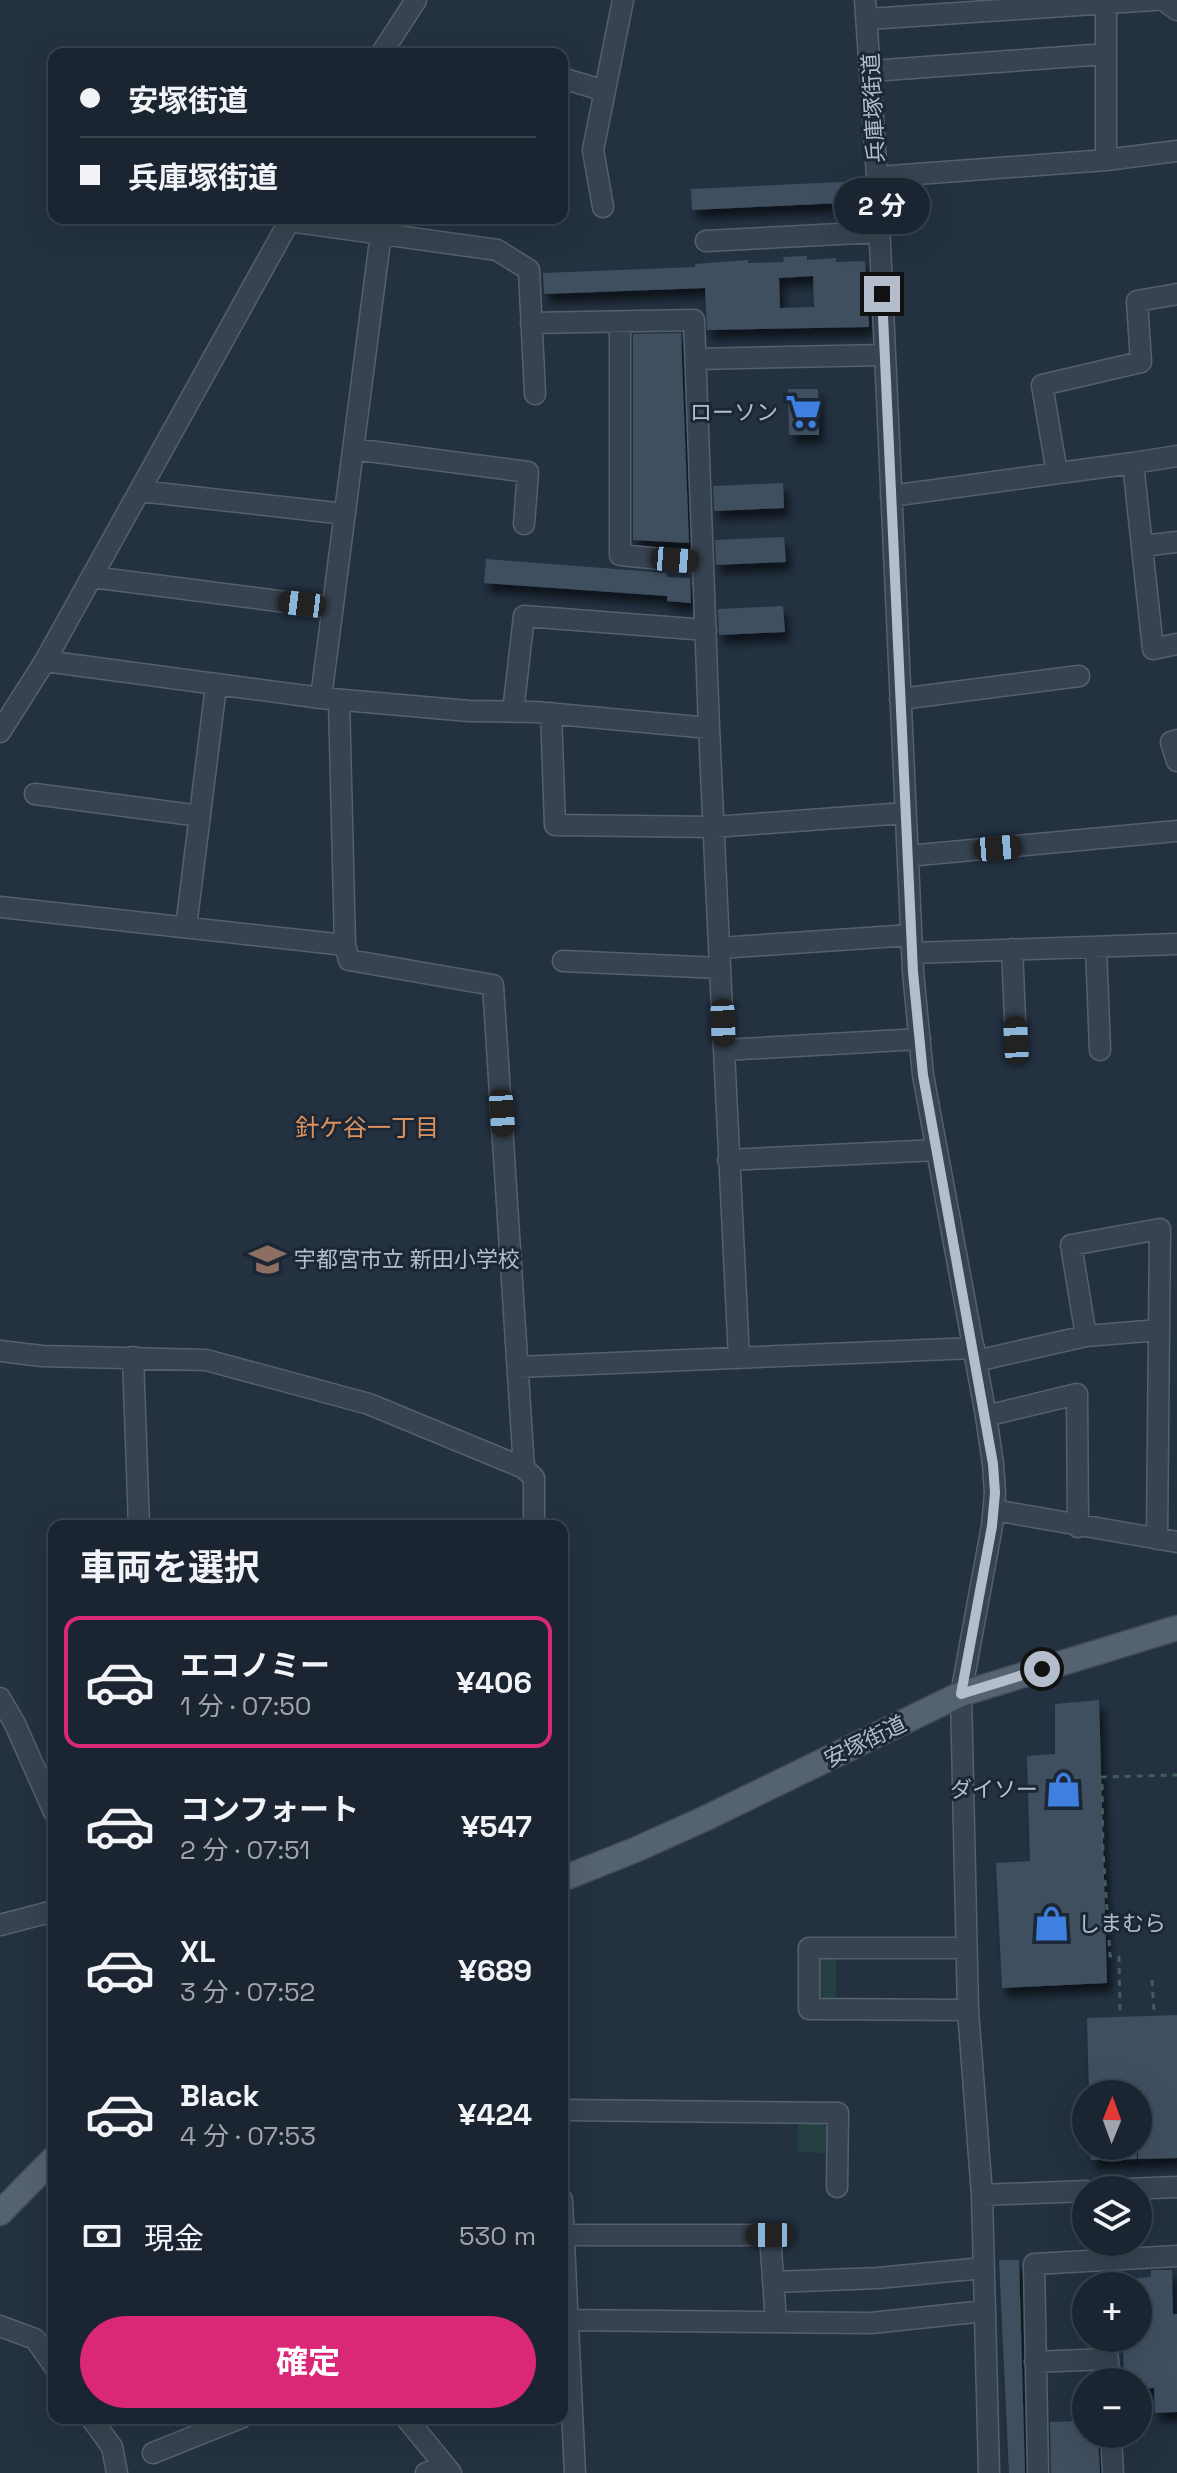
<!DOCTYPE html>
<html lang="ja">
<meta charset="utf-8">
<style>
body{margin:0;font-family:"Space Grotesk","Noto Sans JP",sans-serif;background:#27313d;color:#f1f3f6;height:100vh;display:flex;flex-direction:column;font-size:30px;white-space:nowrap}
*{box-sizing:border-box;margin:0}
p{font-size:26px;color:#9fa5ab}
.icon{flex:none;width:44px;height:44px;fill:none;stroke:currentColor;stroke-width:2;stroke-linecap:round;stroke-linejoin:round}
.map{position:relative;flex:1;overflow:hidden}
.details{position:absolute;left:48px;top:1520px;width:520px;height:904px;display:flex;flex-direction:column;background:#1a2531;border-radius:16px;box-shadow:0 8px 32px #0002,0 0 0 2px #38424d}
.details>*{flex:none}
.banner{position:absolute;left:48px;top:48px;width:520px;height:176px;border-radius:16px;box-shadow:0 8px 32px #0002,0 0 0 2px #38424d;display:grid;align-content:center;height:176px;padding:0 32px;background:#1a2531}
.needle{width:52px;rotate:1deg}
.fabs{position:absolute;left:1072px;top:2080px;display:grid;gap:16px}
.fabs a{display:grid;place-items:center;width:80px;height:80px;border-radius:50%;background:#1a2531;box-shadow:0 8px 32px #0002,0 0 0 2px #38424d;font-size:40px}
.end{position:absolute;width:36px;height:36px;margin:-18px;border:10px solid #b4bdcb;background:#111;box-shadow:0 0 0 4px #111}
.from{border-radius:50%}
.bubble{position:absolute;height:56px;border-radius:28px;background:#1a2531;box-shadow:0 8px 32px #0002,0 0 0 2px #38424d;font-size:26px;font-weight:700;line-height:56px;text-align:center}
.car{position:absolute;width:24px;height:48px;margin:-24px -12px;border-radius:10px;box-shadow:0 0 6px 2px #0007;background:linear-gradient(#222 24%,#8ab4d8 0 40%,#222 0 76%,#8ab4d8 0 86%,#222 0)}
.banner b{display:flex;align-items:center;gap:28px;height:76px;font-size:30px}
.banner b+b{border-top:2px solid #38424d}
.banner i{width:20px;height:20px;background:#f1f3f6}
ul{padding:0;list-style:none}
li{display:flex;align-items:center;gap:24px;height:132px;margin:0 16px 12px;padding:0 16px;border:4px solid transparent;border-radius:16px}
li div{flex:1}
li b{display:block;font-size:30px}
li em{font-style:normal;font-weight:700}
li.current{border-color:#db2777}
li>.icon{width:72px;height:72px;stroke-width:1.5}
h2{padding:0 32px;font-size:36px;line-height:96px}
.pay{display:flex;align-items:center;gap:20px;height:88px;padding:0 32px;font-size:30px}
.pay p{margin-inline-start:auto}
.cta{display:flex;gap:16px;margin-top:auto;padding:16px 32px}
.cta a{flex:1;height:92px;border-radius:48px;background:#db2777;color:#fff;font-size:32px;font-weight:700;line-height:92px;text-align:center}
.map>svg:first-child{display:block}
</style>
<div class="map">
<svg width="1177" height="2473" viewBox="0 0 1177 2473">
<defs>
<filter id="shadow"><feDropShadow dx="5" dy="9" stdDeviation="4" flood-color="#0009"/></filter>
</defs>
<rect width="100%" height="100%" fill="#233141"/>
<!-- green -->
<path fill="#254042" d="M823,1959H836V1999L821,1998L815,1994V1963Z
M798,2119L818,2120L827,2127L826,2153L797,2152Z"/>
<!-- building -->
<path fill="#3f4f61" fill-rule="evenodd" filter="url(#shadow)" d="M863,181L864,202L692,210L691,189Z
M807,256V260L836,258V262L865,261L869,327L707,330L705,288L544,294L543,273L695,267V264L748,260V263L784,262L783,257ZM813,276L814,307L780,308L779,278Z
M681,333L689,543L633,540V334Z
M788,389H818L819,435H789Z
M783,483L784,508L714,511L713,486Z
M784,537L786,562L716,565L715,540Z
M486,559L667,573V577L690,578L691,603L667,601V596L484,583Z
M783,606L785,632L719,635L718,609Z
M1099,1700L1107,1983L1002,1988L996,1863L1030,1861L1027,1756L1055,1754V1704Z
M1177,2015V2158L1138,2159V2094H1089L1087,2018Z
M1090,2146H1137V2159L1091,2160Z
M999,2260H1019L1025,2473H1009Z
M1151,2270H1172L1173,2314H1177V2412L1155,2413L1154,2388L1138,2389V2382H1124L1123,2338H1138V2278L1151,2277Z
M1086,2421V2434H1098L1100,2473H1051L1050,2422Z"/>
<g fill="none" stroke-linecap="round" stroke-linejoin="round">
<defs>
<path id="minor" d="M865,0L877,177L913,972L923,1075L986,1416L993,1464L995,1493L992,1526L961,1694L968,2010L982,2195L989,2473
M1106,0V160L1177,151
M1163,0L1177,10
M868,19L1154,0
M381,54L416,0
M871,71L1106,54
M562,78L605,91
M877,177L1106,160
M603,207L593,150L623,0
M289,221L497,250L529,270L535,394
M706,241L879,232
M620,322V555L703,563
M531,323L694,320L709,728
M696,359L885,355
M353,449L528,472L524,524
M1133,463L1177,456
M1057,473L1042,385L1141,362L1137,301L1177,294
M140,491L345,514
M891,496L1133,463L1153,649L1177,644
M1142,546L1177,542
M92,577L332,608
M45,661L321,698L469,711L535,712L709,728L720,968L563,961
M321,698L381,233
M900,699L1079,676
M513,712L524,616L706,630
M551,713L555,825L714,827L905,813
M0,732L45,661L291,218
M1177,740L1171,742L1177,761
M35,794L200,816
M908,856L1177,831
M0,907L345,945
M186,927L216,686
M1096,947L1100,1050
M720,948L911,935
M1012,949L1016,1040
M912,953L1177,944
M720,968L739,1358
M724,1050L920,1039
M728,1160L937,1150
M1086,1336L1071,1245L1160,1229L1159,1330
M0,1351L42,1356L206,1360L369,1404L524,1468L493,985L349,960L345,945L339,700
M133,1357L139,1526
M976,1361L1086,1336L1159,1330L1157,1539
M518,1367L974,1348
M986,1416L1077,1394L1078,1527
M524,1468L534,1478V1526
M994,1510L1177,1542
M0,1698L15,1724L54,1812
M0,1925L54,1911
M966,1948H809V2009L968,2010
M562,2110L838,2113L837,2187
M1099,2190L1177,2187
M982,2195L1086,2191
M562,2200L575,2473
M564,2235H770L776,2322
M774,2282L878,2278L983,2268
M562,2320L871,2323L985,2311
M0,2326L35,2339L54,2366
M1035,2362L1108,2359L1109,2382
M91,2418L112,2447L117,2473
M406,2418L451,2473
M205,2432L241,2418
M1111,2434L1113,2473
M153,2453L205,2432L200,2418
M426,2473L445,2466
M1038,2473L1034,2264L1177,2256"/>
<path id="major" d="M562,1879L635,1850L706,1818L961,1694L1177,1628
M0,2213L54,2158"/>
</defs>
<!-- minor casing -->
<use href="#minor" stroke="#55606e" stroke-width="23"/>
<!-- major casing -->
<use href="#major" stroke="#414c5a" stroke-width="27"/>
<!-- path -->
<path stroke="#435d5f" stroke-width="3" stroke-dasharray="6 6" stroke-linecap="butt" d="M1152,1980L1154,2011
M1120,2010L1119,1957L1110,1956L1103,1850L1102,1777L1177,1775"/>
<!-- minor -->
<use href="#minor" stroke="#374351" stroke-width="20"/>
<!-- major -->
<use href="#major" stroke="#556271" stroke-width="24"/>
</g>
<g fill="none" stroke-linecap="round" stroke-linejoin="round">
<!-- route -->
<path stroke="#b4bdcb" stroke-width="10" d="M882,294L913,972L923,1075L993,1464L995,1493L992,1526L961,1694L1042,1669"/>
</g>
<!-- icons -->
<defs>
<symbol id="supermarket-bare" viewBox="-9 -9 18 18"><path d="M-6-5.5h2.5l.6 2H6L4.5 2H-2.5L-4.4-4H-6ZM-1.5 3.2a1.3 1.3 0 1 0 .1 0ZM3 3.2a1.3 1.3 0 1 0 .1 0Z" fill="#3f7fe0" stroke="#1c2736" stroke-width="2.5" paint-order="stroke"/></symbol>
<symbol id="school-bare" viewBox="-9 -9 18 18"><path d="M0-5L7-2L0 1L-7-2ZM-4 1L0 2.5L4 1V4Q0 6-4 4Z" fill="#8d6e63" stroke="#1c2736" stroke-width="2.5" paint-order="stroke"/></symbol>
<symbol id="shop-bare" viewBox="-9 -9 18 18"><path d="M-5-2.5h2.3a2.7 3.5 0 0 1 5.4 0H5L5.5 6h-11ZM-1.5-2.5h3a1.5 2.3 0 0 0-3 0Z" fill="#3f7fe0" stroke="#1c2736" stroke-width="2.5" paint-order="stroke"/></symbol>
</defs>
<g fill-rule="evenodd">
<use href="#supermarket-bare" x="778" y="386" width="51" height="51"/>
<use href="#school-bare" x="242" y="1234" width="51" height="51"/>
<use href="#shop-bare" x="1038" y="1764" width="51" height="51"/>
<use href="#shop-bare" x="1026" y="1898" width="51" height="51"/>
</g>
<g text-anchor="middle" stroke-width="6" stroke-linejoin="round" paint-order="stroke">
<!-- street labels -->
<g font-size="22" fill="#b4bdcb" stroke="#1c2736">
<text transform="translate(873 108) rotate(-93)" y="8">兵庫塚街道</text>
<text transform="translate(865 1741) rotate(-26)" y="8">安塚街道</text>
</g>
<!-- poi labels -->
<g font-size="22" fill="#b4bdcb" stroke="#1c2736" text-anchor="end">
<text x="778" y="420">ローソン</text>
<text x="294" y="1267" text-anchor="start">宇都宮市立 新田小学校</text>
<text x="1038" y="1797">ダイソー</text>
<text x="1078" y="1931" text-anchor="start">しまむら</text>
</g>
<!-- neighbourhood labels -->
<g font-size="24" fill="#de925c" stroke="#1c2736">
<text x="367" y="1136">針ケ谷一丁目</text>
</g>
</g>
</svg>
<div class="fabs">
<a><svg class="needle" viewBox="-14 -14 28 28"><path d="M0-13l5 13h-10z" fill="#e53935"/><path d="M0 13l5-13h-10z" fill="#9fa5ab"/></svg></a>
<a><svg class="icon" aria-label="layers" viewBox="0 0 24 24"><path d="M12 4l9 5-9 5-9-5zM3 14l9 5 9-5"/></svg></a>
<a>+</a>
<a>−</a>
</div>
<i class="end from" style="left:1042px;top:1669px"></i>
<i class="end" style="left:882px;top:294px"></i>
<div class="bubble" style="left:834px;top:178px;width:96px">2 分</div>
<i class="car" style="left:675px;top:560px;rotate:95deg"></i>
<i class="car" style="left:302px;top:604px;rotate:277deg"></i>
<i class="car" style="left:998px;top:848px;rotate:85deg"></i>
<i class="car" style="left:723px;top:1023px;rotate:178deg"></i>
<i class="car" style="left:1016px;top:1040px;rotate:357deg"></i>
<i class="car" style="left:502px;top:1113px;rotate:176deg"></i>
<i class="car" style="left:770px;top:2235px;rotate:270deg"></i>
<div class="banner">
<b><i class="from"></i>安塚街道</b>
<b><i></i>兵庫塚街道</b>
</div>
<section class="details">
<h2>車両を選択</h2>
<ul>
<li class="current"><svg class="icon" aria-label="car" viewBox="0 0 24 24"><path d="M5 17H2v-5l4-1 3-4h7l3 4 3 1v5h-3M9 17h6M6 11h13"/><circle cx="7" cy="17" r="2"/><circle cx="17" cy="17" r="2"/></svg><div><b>エコノミー</b><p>1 分 · 07:50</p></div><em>¥406</em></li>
<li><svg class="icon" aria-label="car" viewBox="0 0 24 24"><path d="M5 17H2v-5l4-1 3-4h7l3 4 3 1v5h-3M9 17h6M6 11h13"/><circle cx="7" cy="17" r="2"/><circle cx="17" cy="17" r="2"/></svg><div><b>コンフォート</b><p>2 分 · 07:51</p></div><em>¥547</em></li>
<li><svg class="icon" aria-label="car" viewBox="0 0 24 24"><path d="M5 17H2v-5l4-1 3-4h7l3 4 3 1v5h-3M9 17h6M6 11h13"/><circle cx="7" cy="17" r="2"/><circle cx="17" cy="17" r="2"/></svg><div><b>XL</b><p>3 分 · 07:52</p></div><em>¥689</em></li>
<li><svg class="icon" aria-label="car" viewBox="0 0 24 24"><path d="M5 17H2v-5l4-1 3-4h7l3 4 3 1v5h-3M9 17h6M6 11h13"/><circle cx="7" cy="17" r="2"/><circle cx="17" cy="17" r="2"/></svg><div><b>Black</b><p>4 分 · 07:53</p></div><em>¥424</em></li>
</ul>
<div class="pay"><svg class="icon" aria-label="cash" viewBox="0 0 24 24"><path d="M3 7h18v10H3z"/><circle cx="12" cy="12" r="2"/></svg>現金<p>530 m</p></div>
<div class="cta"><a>確定</a></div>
</section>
</div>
